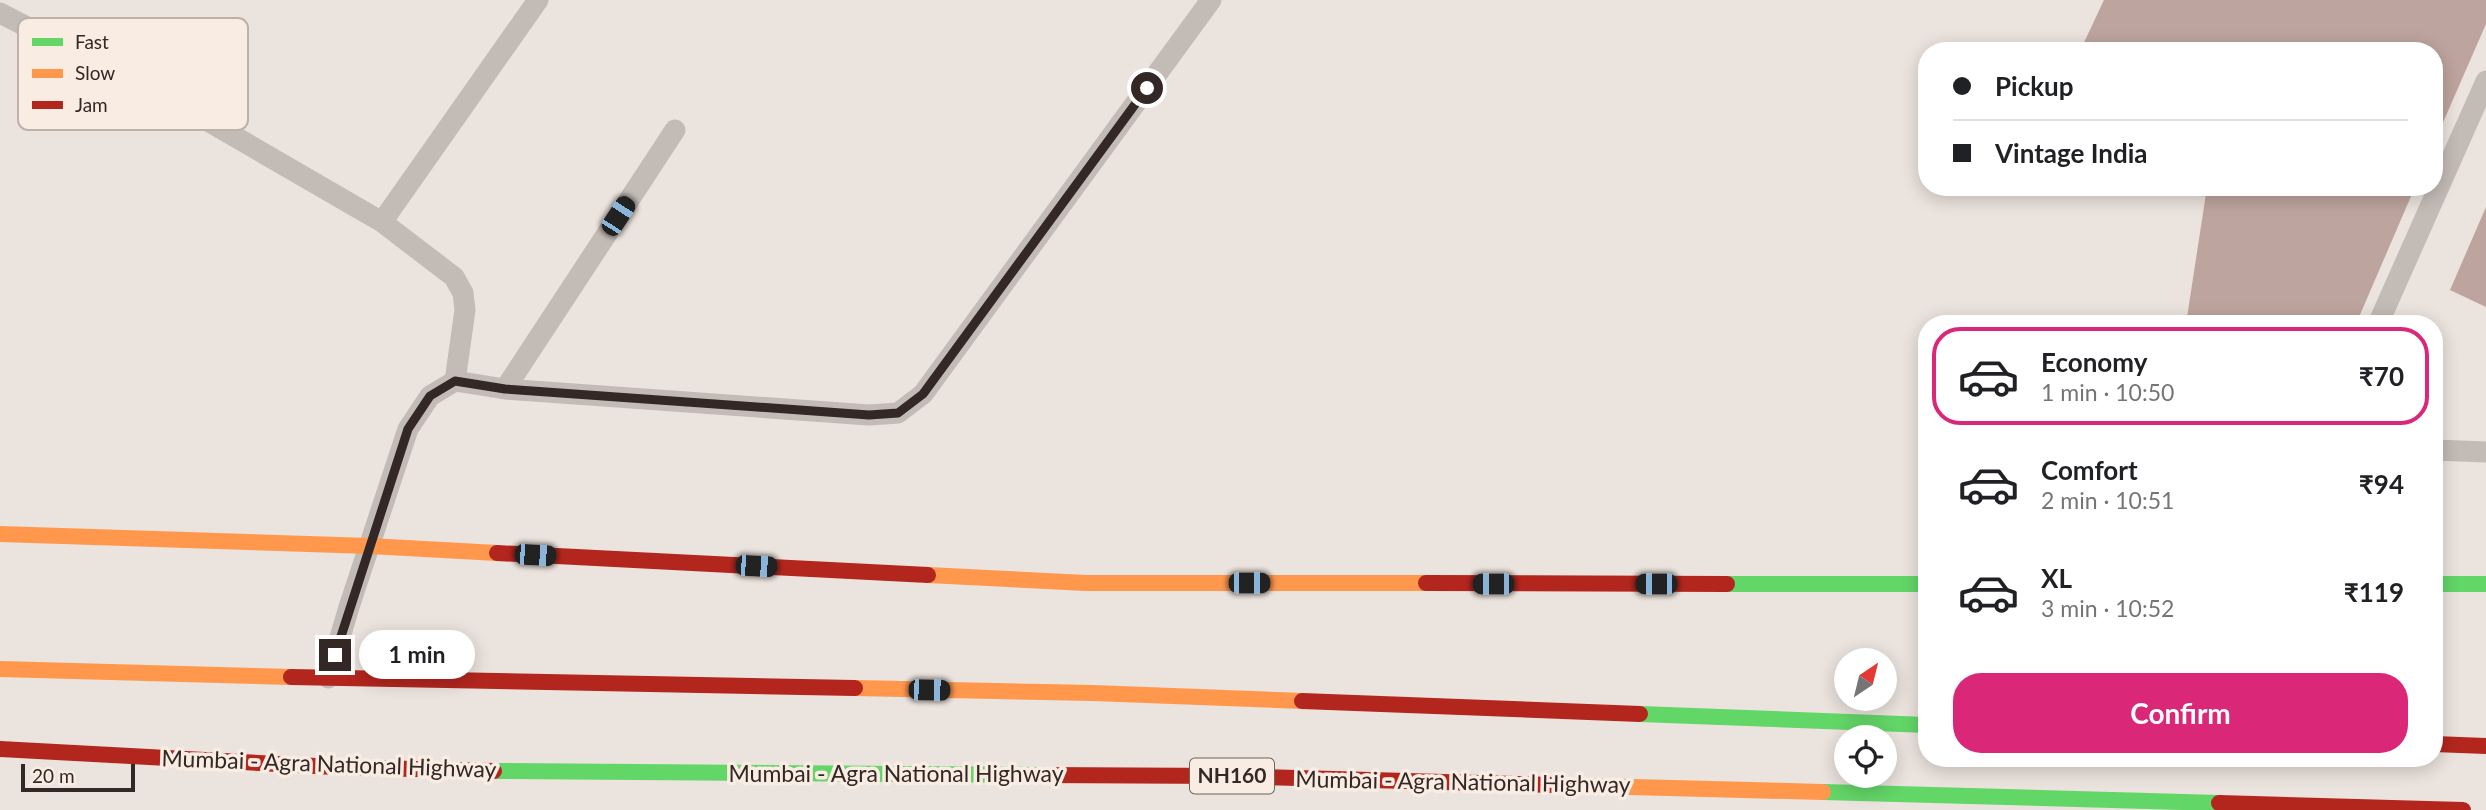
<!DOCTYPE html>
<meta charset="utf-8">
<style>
body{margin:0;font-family:Lato,sans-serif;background:#f6f6f6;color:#202124;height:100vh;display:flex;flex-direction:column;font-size:26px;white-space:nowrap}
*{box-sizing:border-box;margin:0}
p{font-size:23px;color:#757577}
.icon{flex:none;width:38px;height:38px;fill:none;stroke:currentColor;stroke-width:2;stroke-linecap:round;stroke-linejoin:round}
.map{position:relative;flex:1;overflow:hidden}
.sheet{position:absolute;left:1918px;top:315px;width:525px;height:452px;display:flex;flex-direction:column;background:#fff;border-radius:28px;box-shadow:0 4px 18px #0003}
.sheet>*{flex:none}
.banner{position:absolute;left:1918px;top:42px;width:525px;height:154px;border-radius:28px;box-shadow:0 4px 18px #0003;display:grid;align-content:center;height:154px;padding:0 35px;background:#fff}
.needle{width:46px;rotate:35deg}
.tools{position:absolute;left:1834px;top:648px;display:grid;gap:14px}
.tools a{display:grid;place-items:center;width:63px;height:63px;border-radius:50%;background:#fff;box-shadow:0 4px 18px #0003;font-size:35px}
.scale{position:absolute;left:21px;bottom:18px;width:114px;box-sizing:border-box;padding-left:7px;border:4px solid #332825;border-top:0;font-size:19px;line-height:24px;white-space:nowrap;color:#332825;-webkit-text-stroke:5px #f9ece3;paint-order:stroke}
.end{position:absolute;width:32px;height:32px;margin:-16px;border:9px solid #332825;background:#fff;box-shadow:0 0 0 4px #fff}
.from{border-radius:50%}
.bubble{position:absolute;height:49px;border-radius:24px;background:#fff;box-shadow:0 4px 18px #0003;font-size:23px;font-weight:700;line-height:49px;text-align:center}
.car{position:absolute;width:21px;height:42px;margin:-21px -10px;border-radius:9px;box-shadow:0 0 5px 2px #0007;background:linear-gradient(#222 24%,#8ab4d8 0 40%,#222 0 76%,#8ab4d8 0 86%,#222 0)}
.banner b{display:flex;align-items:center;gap:24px;height:66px;font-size:26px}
.banner b+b{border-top:2px solid #e0e0e0}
.banner i{width:18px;height:18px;background:#202124}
ul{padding:12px 0 0;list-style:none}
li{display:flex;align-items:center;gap:21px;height:98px;margin:0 14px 10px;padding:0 21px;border:4px solid transparent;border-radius:28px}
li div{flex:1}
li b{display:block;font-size:26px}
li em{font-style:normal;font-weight:700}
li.current{border-color:#db2777}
li>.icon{width:63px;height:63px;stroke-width:1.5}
.primary-button{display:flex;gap:14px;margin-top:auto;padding:14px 35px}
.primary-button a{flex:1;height:80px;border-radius:28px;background:#db2777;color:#fff;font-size:28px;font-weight:700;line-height:80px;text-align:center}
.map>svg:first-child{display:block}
</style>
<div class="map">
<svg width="2486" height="810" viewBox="0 0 2486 810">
<rect width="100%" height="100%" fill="#ebe3dd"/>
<!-- building -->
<path fill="#bea49e" d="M2104,0H2486V24L2434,143V51H2080Z
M2207,187H2415L2356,324H2186Z
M2486,207V307L2450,290Z"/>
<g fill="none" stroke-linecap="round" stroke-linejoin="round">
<!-- lane -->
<path stroke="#c3bbb6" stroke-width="21" d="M0,13L187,109L382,222L454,277L463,293L465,310L455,381
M382,222L538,0
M2378,324L2486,81
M505,389L675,130
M2434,450L2486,452
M328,678L349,607L408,429L430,396L455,381L505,389L869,415L898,413L923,394L1211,0"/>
<!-- fast -->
<path stroke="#63d668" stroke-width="16" d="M1727,584H1927
M2434,584H2486
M1640,714L1927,725
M494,771L1042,775
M1823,792L2219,803"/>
<!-- slow -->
<path stroke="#ff974d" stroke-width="16" d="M0,534L370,546L497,553
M928,575L1086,583H1426
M0,669L291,677
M855,688L1093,693L1302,701
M1555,785L1823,792"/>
<!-- jam -->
<path stroke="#b3261e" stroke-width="16" d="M497,553L928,575
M1426,583L1727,584
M291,677L855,688
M1302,701L1640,714
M2434,744L2486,746
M0,749L335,767L494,771
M1042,775L1226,776L1555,785
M2219,803L2463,810"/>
</g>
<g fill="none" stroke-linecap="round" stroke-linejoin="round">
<!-- route -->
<path stroke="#332825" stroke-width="9" d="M335,655L408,429L430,396L455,381L505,389L869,415L898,413L923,394L1147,88"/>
</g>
<g text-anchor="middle" stroke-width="7" stroke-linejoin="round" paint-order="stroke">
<!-- shield labels -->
<rect fill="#f9ece3" stroke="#6e635e" stroke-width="2" x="1190" y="758.5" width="84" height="35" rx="5"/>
<g font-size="21" font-weight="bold" fill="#332825">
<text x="1232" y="783">NH160</text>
</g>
<!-- street labels -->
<g font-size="23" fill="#332825" stroke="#f9ece3">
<text transform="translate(329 764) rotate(2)" y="8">Mumbai - Agra National Highway</text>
<text x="896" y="782">Mumbai - Agra National Highway</text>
<text transform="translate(1463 782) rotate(1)" y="8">Mumbai - Agra National Highway</text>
</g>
</g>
<!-- legend -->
<rect x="18" y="18" width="230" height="112" rx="10" fill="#f9ece3" stroke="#beb1aa" stroke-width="2"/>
<rect x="32" y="38" width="31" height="8" fill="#63d668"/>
<rect x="32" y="69" width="31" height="9" fill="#ff974d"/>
<rect x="32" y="101" width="31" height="8" fill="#b3261e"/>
<g font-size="19" fill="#332825">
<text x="75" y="49">Fast</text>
<text x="75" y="80">Slow</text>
<text x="75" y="112">Jam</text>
</g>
</svg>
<div class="tools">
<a><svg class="needle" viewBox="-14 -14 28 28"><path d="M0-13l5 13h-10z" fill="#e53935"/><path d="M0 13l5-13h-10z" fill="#757577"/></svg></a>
<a><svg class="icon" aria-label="locate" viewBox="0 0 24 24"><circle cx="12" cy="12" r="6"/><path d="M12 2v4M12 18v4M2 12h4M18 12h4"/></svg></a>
</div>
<div class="scale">20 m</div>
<i class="end from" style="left:1147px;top:88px"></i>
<i class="end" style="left:335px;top:655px"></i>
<div class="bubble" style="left:359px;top:630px;width:116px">1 min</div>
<i class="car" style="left:618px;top:216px;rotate:33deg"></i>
<i class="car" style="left:535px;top:555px;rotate:93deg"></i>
<i class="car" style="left:756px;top:566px;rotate:93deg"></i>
<i class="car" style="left:1249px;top:583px;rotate:90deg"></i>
<i class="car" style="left:1493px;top:584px;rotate:270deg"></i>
<i class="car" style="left:1656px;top:584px;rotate:270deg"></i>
<i class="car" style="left:929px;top:690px;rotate:91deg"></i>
<div class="banner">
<b><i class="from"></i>Pickup</b>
<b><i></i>Vintage India</b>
</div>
<section class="sheet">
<ul>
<li class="current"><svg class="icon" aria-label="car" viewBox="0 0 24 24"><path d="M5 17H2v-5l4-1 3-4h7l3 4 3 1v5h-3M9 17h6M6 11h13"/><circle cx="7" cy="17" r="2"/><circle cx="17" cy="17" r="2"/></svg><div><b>Economy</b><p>1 min · 10:50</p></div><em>₹70</em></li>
<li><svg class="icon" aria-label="car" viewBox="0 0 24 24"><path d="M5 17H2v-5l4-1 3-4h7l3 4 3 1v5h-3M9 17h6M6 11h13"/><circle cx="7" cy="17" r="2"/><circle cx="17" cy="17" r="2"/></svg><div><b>Comfort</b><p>2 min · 10:51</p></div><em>₹94</em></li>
<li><svg class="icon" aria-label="car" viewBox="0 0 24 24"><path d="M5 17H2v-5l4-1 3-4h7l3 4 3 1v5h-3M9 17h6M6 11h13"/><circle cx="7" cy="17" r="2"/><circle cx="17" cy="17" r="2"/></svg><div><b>XL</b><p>3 min · 10:52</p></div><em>₹119</em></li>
</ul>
<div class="primary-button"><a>Confirm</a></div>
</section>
</div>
